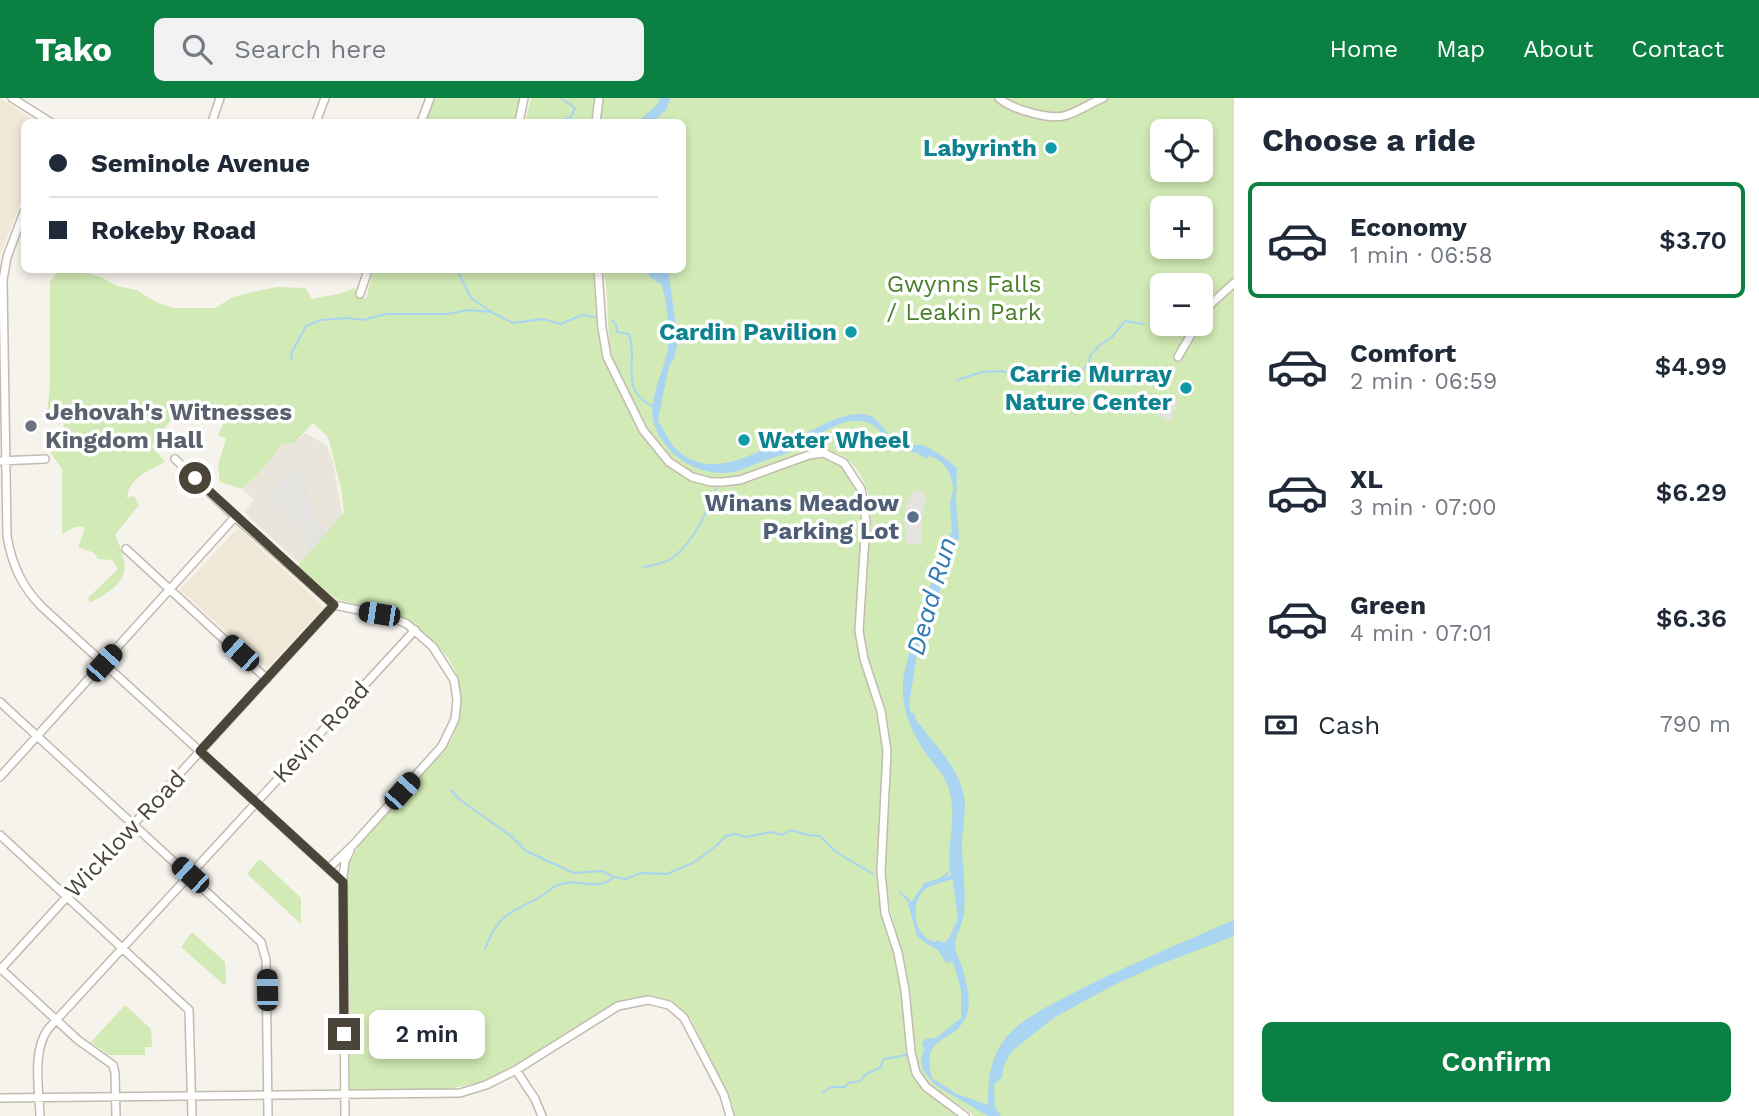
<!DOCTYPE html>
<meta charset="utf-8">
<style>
body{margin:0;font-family:"Work Sans",sans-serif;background:#f2f2f3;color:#1f2937;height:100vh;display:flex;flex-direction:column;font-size:26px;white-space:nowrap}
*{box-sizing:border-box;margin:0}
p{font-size:23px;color:#747a83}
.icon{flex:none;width:38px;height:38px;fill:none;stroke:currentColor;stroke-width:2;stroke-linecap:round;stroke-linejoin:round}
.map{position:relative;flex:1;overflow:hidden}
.sheet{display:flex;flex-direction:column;background:#fff;width:525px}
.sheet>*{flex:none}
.top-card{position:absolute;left:21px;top:21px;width:665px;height:154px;border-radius:10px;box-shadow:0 4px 10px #0003;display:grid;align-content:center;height:154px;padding:0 28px;background:#fff}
.tools{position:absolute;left:1150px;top:21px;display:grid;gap:14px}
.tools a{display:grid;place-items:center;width:63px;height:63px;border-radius:10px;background:#fff;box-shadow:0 4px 10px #0003;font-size:35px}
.end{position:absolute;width:32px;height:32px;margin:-16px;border:9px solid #4b4439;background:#fff;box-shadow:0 0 0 4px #fff}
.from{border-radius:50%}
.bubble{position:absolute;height:49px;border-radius:10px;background:#fff;box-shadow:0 4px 10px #0003;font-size:23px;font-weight:600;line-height:49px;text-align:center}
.car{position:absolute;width:21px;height:42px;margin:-21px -10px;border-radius:9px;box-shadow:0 0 5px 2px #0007;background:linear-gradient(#222 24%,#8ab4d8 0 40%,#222 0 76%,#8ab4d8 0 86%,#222 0)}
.top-card b{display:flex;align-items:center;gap:24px;height:66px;font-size:26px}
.top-card b+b{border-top:2px solid #e0e1e3}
.top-card i{width:18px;height:18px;background:#1f2937}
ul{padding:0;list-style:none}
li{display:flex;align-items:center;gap:21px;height:116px;margin:0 14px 10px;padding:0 14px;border:4px solid transparent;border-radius:10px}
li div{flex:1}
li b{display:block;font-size:26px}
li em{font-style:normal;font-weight:600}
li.selected{border-color:#0b8043}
li>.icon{width:63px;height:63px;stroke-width:1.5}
h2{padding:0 28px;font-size:32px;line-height:84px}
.pay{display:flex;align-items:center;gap:18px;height:77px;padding:0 28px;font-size:26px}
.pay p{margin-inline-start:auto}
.primary-button{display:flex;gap:14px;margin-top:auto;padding:14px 28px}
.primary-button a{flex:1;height:80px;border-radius:10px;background:#0b8043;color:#fff;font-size:28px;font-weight:600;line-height:80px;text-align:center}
header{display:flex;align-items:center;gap:42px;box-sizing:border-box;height:98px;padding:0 35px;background:#0b8043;color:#fff}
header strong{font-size:33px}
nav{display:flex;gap:38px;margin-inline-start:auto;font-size:24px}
.search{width:490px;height:63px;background:#f2f2f3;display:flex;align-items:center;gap:18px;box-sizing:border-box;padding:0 24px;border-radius:10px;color:#747a83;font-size:26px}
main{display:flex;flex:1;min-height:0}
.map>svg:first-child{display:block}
</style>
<header>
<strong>Tako</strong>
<div class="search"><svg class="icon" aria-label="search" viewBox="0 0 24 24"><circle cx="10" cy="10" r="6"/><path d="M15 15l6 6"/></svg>Search here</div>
<nav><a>Home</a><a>Map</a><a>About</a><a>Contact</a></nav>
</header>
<main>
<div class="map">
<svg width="1234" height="1018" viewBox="0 0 1234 1018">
<rect width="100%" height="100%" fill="#f6f3ec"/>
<!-- residential -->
<path fill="#eae5da" d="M306,335L327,348L333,364L342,417L299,465L244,414L254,402L242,391L262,372L283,345H294Z"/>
<!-- education -->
<path fill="#efe8d6" d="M0,0L36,24H24V95L0,158Z
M238,430L324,509L267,570L180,492Z"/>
<!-- green -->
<path fill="#d2eab5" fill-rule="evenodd" d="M434,0H520L516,24H426Z
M531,0H597L593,24H525Z
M604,0H1234V1018H974C958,1002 930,996 920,974C909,950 913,918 910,892C904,851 887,816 885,774C884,758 887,741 888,725C890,697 891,670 890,643C888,604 866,569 863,531C859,492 880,422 866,389C831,303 757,400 696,376C656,361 634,311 618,274C602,238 612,206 603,172H682V24H600ZM1162,33H1200V72H1162ZM1162,110H1200V149H1162ZM1162,187H1200V226H1162Z
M76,172L101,179L117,188L136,192L156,204L173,210H215L233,199L257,193L277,189L305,190L312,201L342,195L354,190L359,199L366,201L373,172H595L607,267L620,295L646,341L688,380L736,386L805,362L824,358L835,362L846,372L860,395L863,430L856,529L884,639L885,667L879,776L902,883L913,976L959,1018H734L732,1006L691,921C669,896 647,893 616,905L505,974L480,985L440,992L350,991L347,780L350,764L359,747L450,644L460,622V590L455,572L446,557L415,526L395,515L336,501L297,468L344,414L341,390L328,339L313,325L294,345H283L262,372L242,391L220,384L218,367L226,341L218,337L223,327L218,318C180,308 172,317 152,348L165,364C149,372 129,380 127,400L134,398L139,407L115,437C133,477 126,484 90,505L88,500L118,471L112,462L98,461L94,455L78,449L84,433L83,429H75L62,436V371L51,355L64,339L63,316L47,314L50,287V184L57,174Z
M261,762L301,800V826L247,776L257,763Z
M192,834L225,864L226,885L224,887L181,849Z
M125,907L151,931L152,949H145V957H109L91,944Z"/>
<!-- parking -->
<path fill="#e5e3e0" d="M1171,301L1178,305L1170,324L1149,312L1155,304L1163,310Z
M301,365L316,425L320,424L327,434L311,452L301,443L300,433L266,403L279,383Z
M913,393H923L926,400L921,424L922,445L907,447L904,421L907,403Z"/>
<!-- water -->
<path fill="#a9d4f2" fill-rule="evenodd" d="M646,172H668L678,242L674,261L669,268L658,322C664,332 670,346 679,354C705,375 737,365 764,351C777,345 791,341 804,336C822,328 839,316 859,316C879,315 882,333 895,342C903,348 913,346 921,347C935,351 946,361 957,370L956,405L959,439L917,556L909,607L911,615H914L916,622C935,647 965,675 965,709C965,723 961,737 962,751C963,772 966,794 964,815C963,826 956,836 955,846C954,852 959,860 961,866C965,879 971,900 968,913C958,949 919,932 932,980L957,996L988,1007C988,985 989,964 1002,945C1015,925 1041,912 1062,901C1118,871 1176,847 1234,822V838L1156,868L1114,887L1055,919L1012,953L1004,967L1002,979L994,987L995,1009L1001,1018H988L935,987L923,972L921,961L924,952L922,946L925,941L936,940L961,920V892L953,864L946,865L938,852L927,846L917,838L908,806L913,802L924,785L951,777C945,745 959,723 948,688C944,676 934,667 927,657C908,630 897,600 906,567C914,539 920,512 931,486C936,474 950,455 951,443C953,430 950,418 950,405C951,400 953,395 953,390C953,376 942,360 929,358L927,361L917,355L888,350C881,320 855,317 830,330C820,335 813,343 804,348C793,354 780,357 769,361C754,366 739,375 723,375C694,375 668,358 656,331C644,305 664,276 668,250C671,231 666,205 662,187L651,180ZM949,782H953L958,823C951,830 953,839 944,845L938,842L935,844C914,839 910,807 923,793C929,787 941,785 949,782Z"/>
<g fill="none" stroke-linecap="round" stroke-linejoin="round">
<!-- stream -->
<path stroke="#a9d4f2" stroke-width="2" d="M561,0L575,10L571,19L564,22L563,24
M457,172L471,200L490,213
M612,222L616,226L617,234L629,236C639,265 618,290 652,308
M291,261L292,254L306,228L320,222L349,220L363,222L386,216H447L469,212L491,214L513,225L543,221L560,226L583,217L595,219
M957,282L982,274L1003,273L1022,279L1028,276L1044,277L1058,269L1081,273L1089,266L1090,258L1100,247L1112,239L1125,223L1144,226
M947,454L951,436
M644,469C652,467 664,466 671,461C694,445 706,415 716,390
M451,692L459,701L511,738L526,753L574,775L602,773L614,779L626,781L641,775L667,776L693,765L716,748L726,738L735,736L746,739L771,734L782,737L791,732L808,737L820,738L836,754L873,776
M941,781L950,773
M900,794L912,806
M485,851C500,811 511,817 543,797C551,792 555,786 566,785C582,782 601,793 613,779
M822,995L831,989H845L848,985L860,983L866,976L880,970L884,961L907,957"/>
<!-- river -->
<path stroke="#a9d4f2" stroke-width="10" d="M645,24L662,9L665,0"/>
<defs>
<path id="minor" d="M12,0L50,24
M999,0C1011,11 1051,23 1067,17C1079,13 1091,5 1103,0
M212,24L220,0
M316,24L325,0
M421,24L430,0
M519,24L524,0
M596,24L599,0
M24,114L7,159L3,182L7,438C12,467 22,489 42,509L343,784
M598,172L602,230L607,259L643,332L669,364L692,379L711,384H722L740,382L809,357L824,355L844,365L861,391L866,423L859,533L864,561L881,613L887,653L881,774L885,815L898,855L905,892L911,954L916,975L926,989L965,1018
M360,196L368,172
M1200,219L1213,204L1234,185
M1178,259L1197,226
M175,361L235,419L334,507L389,518L407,526L433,549L454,582L457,601L455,621L442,648L354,746L329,770
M0,363L45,361
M126,451L267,581
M0,604L261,844L266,862L268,1018
M0,679L235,419
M0,737L189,912L192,1018
M0,870L78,942L113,967L115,975L116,1018
M0,872L334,507
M516,972L535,1001L542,1018
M0,1000L460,995L486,987L516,972L618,908L648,902L669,907L684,920L724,997L730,1018
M40,1018C39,991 32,953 48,931L415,532
M345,1018L343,778L345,763L350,753"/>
</defs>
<!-- minor casing -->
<use href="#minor" stroke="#c2bbae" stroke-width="10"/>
<!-- minor -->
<use href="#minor" stroke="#fff" stroke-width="7"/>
</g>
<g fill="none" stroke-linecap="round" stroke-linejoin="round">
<!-- route -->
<path stroke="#4b4439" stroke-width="9" d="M195,380L334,507L200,653L343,784L344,936"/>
</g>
<!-- markers -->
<g fill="#0f9aa8" stroke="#fff" stroke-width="2.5">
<circle cx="1051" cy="50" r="7"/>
<circle cx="851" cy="234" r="7"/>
<circle cx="1186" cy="290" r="7"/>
<circle cx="744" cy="342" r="7"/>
</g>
<circle fill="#6b7280" stroke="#fff" stroke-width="2.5" cx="31" cy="328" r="7"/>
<circle fill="#5c6f8a" stroke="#fff" stroke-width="2.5" cx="913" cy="419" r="7"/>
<g text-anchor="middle" stroke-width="7" stroke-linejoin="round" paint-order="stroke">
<!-- culture labels -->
<g font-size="24" font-weight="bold" fill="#0d838f" stroke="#fff" text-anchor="end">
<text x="1037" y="58">Labyrinth</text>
<text x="837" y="242">Cardin Pavilion</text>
<text x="1172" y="284">Carrie Murray<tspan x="1172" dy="28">Nature Center</tspan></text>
<text x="758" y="350" text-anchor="start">Water Wheel</text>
</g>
<!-- park labels -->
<g font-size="24" fill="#4a7f2a" stroke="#fff">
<text x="964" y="194">Gwynns Falls<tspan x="964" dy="28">/ Leakin Park</tspan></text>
</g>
<!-- worship labels -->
<g font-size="24" font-weight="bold" fill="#5b616d" stroke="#fff" text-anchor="start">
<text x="45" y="322">Jehovah's Witnesses<tspan x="45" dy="28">Kingdom Hall</tspan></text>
</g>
<!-- service labels -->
<g font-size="24" font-weight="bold" fill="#4e5e75" stroke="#fff" text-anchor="end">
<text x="899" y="413">Winans Meadow<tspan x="899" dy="28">Parking Lot</tspan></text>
</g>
<!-- street labels -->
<g font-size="24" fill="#4b4439" stroke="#fff">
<text transform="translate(321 634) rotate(-47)" y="8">Kevin Road</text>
<text transform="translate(125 736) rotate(-47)" y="8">Wicklow Road</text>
</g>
<!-- water labels -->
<g font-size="26" font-style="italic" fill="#2e7ab2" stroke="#fff">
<text transform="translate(931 498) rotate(-74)" y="9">Dead Run</text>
</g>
</g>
</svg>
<div class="tools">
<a><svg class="icon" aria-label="locate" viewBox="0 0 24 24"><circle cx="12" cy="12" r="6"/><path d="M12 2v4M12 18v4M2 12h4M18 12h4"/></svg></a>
<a>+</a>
<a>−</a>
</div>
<i class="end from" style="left:195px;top:380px"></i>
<i class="end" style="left:344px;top:936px"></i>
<div class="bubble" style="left:369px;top:912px;width:116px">2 min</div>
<i class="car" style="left:379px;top:516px;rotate:279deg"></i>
<i class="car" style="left:240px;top:555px;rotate:312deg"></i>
<i class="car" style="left:104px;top:565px;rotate:42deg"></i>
<i class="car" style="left:402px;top:693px;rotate:42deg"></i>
<i class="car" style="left:190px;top:777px;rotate:312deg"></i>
<i class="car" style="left:267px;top:892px;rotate:359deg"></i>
<div class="top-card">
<b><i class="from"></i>Seminole Avenue</b>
<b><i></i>Rokeby Road</b>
</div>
</div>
<section class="sheet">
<h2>Choose a ride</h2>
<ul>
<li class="selected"><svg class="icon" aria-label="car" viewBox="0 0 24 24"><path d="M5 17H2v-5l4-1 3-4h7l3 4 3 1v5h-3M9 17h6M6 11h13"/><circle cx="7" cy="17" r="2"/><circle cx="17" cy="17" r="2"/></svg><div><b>Economy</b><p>1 min · 06:58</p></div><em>$3.70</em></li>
<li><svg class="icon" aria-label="car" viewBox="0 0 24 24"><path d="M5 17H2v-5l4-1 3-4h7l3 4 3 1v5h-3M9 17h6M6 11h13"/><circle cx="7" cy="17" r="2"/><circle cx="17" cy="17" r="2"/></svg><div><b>Comfort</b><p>2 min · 06:59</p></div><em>$4.99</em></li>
<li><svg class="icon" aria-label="car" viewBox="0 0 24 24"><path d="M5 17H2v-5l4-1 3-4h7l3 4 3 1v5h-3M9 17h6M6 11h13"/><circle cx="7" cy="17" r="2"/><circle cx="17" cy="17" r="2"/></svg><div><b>XL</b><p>3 min · 07:00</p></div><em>$6.29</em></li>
<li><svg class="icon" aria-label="car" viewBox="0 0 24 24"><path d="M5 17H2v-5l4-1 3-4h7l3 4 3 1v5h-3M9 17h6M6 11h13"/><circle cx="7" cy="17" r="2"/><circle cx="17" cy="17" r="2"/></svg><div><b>Green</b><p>4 min · 07:01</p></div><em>$6.36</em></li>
</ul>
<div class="pay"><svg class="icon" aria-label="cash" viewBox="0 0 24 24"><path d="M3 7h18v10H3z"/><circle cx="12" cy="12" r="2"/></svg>Cash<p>790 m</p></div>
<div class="primary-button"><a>Confirm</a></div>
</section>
</main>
